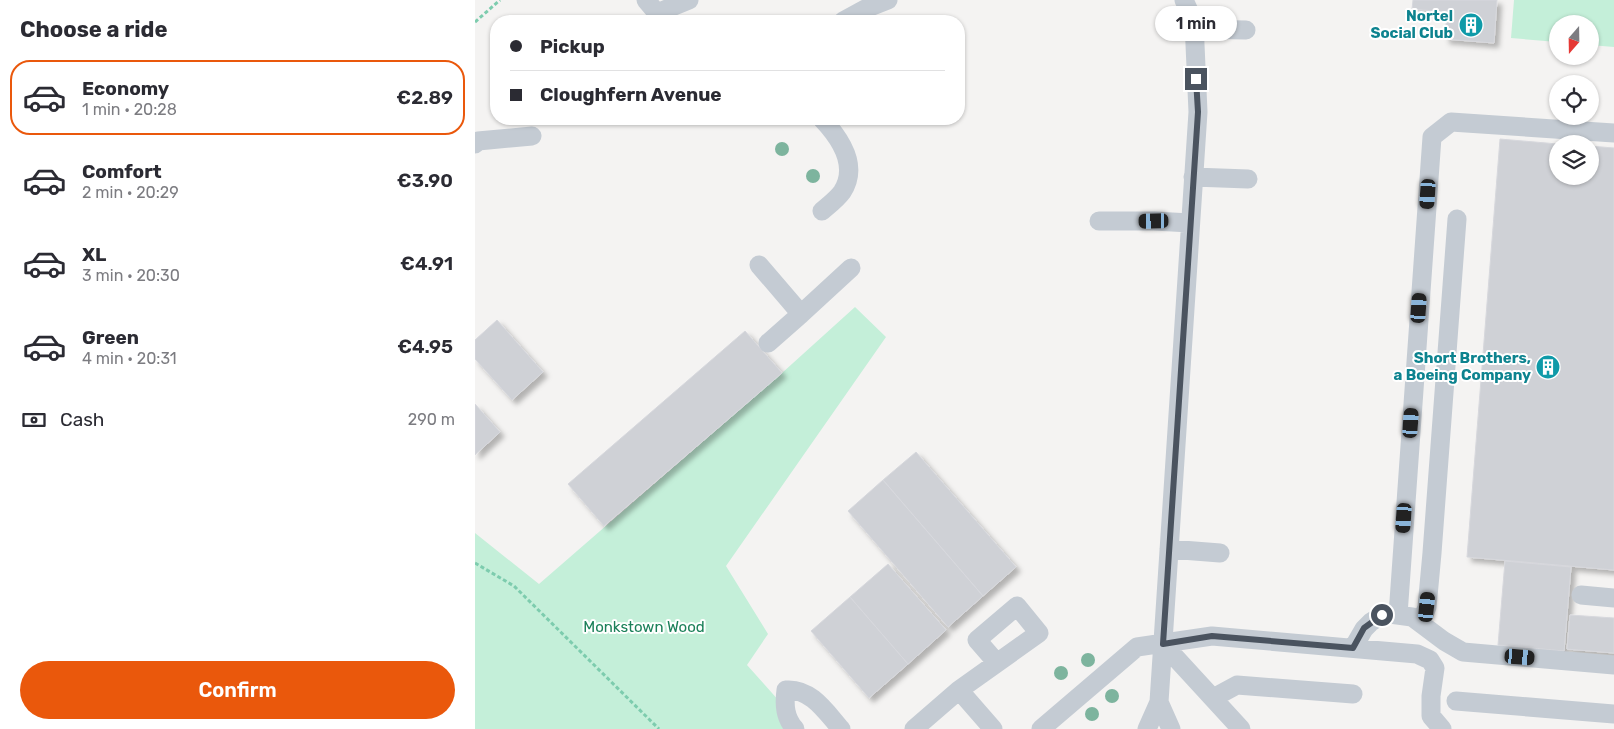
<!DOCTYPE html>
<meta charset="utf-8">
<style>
body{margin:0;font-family:Rubik,sans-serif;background:#f7f7f7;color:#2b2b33;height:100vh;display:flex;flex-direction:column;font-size:19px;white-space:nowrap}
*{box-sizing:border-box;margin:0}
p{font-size:16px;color:#7c7c81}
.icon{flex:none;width:28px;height:28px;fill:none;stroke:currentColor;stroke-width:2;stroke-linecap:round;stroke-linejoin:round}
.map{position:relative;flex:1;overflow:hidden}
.panel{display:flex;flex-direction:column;background:#fff;width:475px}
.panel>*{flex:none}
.hud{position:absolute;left:15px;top:15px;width:475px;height:110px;border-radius:20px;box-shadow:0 1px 4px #0004;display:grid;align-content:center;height:110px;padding:0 20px;background:#fff}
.needle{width:32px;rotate:200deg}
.fabs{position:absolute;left:1074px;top:15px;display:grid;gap:10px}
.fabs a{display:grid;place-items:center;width:50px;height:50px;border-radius:50%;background:#fff;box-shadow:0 1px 4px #0004;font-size:25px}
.end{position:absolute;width:22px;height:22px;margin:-11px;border:6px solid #4a535f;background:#fff;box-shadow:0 0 0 2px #fff}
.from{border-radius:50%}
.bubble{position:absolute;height:35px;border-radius:18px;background:#fff;box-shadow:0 1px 4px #0004;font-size:16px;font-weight:600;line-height:35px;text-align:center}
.car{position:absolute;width:15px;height:30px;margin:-15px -8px;border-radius:6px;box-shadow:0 0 4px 1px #0007;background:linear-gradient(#222 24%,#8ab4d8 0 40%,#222 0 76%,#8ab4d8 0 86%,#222 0)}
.hud b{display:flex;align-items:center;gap:18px;height:48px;font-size:19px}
.hud b+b{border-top:1px solid #e1e1e2}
.hud i{width:12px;height:12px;background:#2b2b33}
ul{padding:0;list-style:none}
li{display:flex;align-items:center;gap:15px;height:75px;margin:0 10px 8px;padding:0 10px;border:2px solid transparent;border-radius:20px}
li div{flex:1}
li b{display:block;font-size:19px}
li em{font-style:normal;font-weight:600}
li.selected{border-color:#ea580c}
li>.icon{width:45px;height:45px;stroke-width:1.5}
h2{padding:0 20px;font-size:22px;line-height:60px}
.pay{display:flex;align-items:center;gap:12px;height:55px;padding:0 20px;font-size:19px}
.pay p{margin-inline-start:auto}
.primary-button{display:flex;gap:10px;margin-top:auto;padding:10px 20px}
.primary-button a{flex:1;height:58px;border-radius:30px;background:#ea580c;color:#fff;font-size:20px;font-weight:600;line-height:58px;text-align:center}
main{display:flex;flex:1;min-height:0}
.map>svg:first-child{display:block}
</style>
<main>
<section class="panel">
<h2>Choose a ride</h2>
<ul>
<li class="selected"><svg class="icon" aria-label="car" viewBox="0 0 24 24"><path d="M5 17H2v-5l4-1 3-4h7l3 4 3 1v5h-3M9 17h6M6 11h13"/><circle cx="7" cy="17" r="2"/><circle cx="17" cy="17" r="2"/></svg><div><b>Economy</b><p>1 min · 20:28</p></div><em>€2.89</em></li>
<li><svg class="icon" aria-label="car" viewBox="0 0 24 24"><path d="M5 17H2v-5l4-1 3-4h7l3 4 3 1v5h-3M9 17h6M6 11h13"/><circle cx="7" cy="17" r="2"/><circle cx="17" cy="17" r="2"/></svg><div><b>Comfort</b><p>2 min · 20:29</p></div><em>€3.90</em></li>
<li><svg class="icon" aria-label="car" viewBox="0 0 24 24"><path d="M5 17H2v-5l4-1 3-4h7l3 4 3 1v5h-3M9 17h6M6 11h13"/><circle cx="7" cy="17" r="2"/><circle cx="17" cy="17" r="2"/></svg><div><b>XL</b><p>3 min · 20:30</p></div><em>€4.91</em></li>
<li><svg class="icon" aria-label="car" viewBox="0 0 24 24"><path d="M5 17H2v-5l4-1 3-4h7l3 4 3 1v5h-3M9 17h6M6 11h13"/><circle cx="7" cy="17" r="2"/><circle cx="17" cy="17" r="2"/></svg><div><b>Green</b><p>4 min · 20:31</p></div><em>€4.95</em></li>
</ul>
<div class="pay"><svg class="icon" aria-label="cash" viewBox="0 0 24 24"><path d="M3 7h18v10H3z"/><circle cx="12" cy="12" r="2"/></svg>Cash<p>290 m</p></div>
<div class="primary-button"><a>Confirm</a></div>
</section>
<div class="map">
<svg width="1139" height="729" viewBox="0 0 1139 729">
<defs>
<filter id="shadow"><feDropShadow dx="4.5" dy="4.5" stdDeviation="2.5" flood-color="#0004"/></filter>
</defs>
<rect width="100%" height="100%" fill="#f4f3f2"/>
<!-- green -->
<path fill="#c4efd9" d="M1039,0H1139V47L1115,45V24H1082V42L1036,38Z
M380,307L411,337L251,566L293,634L272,665L329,729H0V533L64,584L307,373Z"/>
<!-- building -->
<path fill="#cfd1d6" stroke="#d7d8dd" filter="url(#shadow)" d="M938,0H1022L1019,43L970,39L972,12L937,9Z
M1025,139L1083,144L1082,176H1115V146L1139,148V570L992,557Z
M22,320L68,372L37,400L0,359V340Z
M270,331L307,373L129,526L93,484Z
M0,404L25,432L0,455Z
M441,452L541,567L508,596L408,480Z
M408,480L508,596L473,627L373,511Z
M1030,561L1096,567L1089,651L1023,645Z
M413,564L471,630L433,664L375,597Z
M375,597L433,664L394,698L336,631Z
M1095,615L1139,618V653L1092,649Z"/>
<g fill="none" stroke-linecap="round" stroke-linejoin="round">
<!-- path -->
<path stroke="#7dccae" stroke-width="3" stroke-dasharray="4 2.5" stroke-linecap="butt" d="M0,22L25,0
M0,563L39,586L184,729"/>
<!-- minor -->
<path stroke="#c4cbd3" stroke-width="19" d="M171,0L182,13L214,0
M368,21L390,9L413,0
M719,29L771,30
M347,119C365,138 384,166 367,192C362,199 354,205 347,211
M0,144L3,141L57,136
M718,177L773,179
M624,221H679L715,223
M284,265L326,314L376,268
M293,343L326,314
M694,549L745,553
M1106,595L1139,598
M923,615L957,137L976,122L1139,133
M946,623L952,607L957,553L982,219
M688,644L766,729
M878,648L889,629L896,622L907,615L915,614L937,617L969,641L988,652L1139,665
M484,690L518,729
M738,698L762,685L878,694
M981,701L1139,714
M684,702L696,729
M320,729C310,718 309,705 311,690C336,688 351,712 366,729
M439,729L484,690L564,633L542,606L502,640L522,663
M566,729L662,647L737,636L942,654L955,660L960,668L956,696V716L967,729
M672,729L684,702L723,112L719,22L709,0"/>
</g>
<!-- trees -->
<g fill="#7db49e">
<circle cx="307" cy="149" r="7"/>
<circle cx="338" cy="176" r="7"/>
<circle cx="613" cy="660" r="7"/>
<circle cx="586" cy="673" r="7"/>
<circle cx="637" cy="696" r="7"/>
<circle cx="617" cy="714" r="7"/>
</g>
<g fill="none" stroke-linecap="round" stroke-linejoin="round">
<!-- route -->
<path stroke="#4a535f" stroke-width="6" d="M721,79L723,112L688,644L737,636L878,648L889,628L907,615"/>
</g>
<!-- icons -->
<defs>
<symbol id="building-disc" viewBox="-11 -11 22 22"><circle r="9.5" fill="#0f9aa8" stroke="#fff"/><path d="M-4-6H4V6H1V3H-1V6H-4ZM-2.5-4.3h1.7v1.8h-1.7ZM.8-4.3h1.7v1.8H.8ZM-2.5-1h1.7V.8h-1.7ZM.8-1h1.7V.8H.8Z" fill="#fff"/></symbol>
</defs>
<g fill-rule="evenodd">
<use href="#building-disc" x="982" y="11" width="28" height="28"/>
<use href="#building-disc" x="1059" y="353" width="28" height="28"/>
</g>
<g text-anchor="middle" stroke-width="4" stroke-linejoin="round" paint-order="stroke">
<!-- culture labels -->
<g font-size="15" font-weight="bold" fill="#0d838f" stroke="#fff" text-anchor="end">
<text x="978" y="21">Nortel<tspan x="978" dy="17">Social Club</tspan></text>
<text x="1056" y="363">Short Brothers,<tspan x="1056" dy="17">a Boeing Company</tspan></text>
</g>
<!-- park labels -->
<g font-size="15" fill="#1b8059" stroke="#fff">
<text x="169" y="632">Monkstown Wood</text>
</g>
</g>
</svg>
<div class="fabs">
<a><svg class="needle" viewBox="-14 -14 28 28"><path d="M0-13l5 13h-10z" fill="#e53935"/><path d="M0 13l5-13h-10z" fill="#7c7c81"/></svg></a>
<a><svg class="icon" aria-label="locate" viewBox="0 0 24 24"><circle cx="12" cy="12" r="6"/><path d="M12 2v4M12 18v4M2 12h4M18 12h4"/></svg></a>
<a><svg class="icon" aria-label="layers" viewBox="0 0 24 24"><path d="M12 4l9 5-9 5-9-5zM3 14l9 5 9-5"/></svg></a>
</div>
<i class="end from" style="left:907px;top:615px"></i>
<i class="end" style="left:721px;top:79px"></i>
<div class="bubble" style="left:680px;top:6px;width:82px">1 min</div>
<i class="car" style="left:953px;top:194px;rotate:184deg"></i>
<i class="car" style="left:679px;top:221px;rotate:269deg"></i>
<i class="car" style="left:944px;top:308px;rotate:4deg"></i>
<i class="car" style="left:936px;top:423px;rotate:4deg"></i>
<i class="car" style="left:929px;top:518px;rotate:184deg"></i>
<i class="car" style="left:952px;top:607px;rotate:6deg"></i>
<i class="car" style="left:1045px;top:657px;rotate:95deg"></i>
<div class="hud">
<b><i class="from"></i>Pickup</b>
<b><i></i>Cloughfern Avenue</b>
</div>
</div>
</main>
